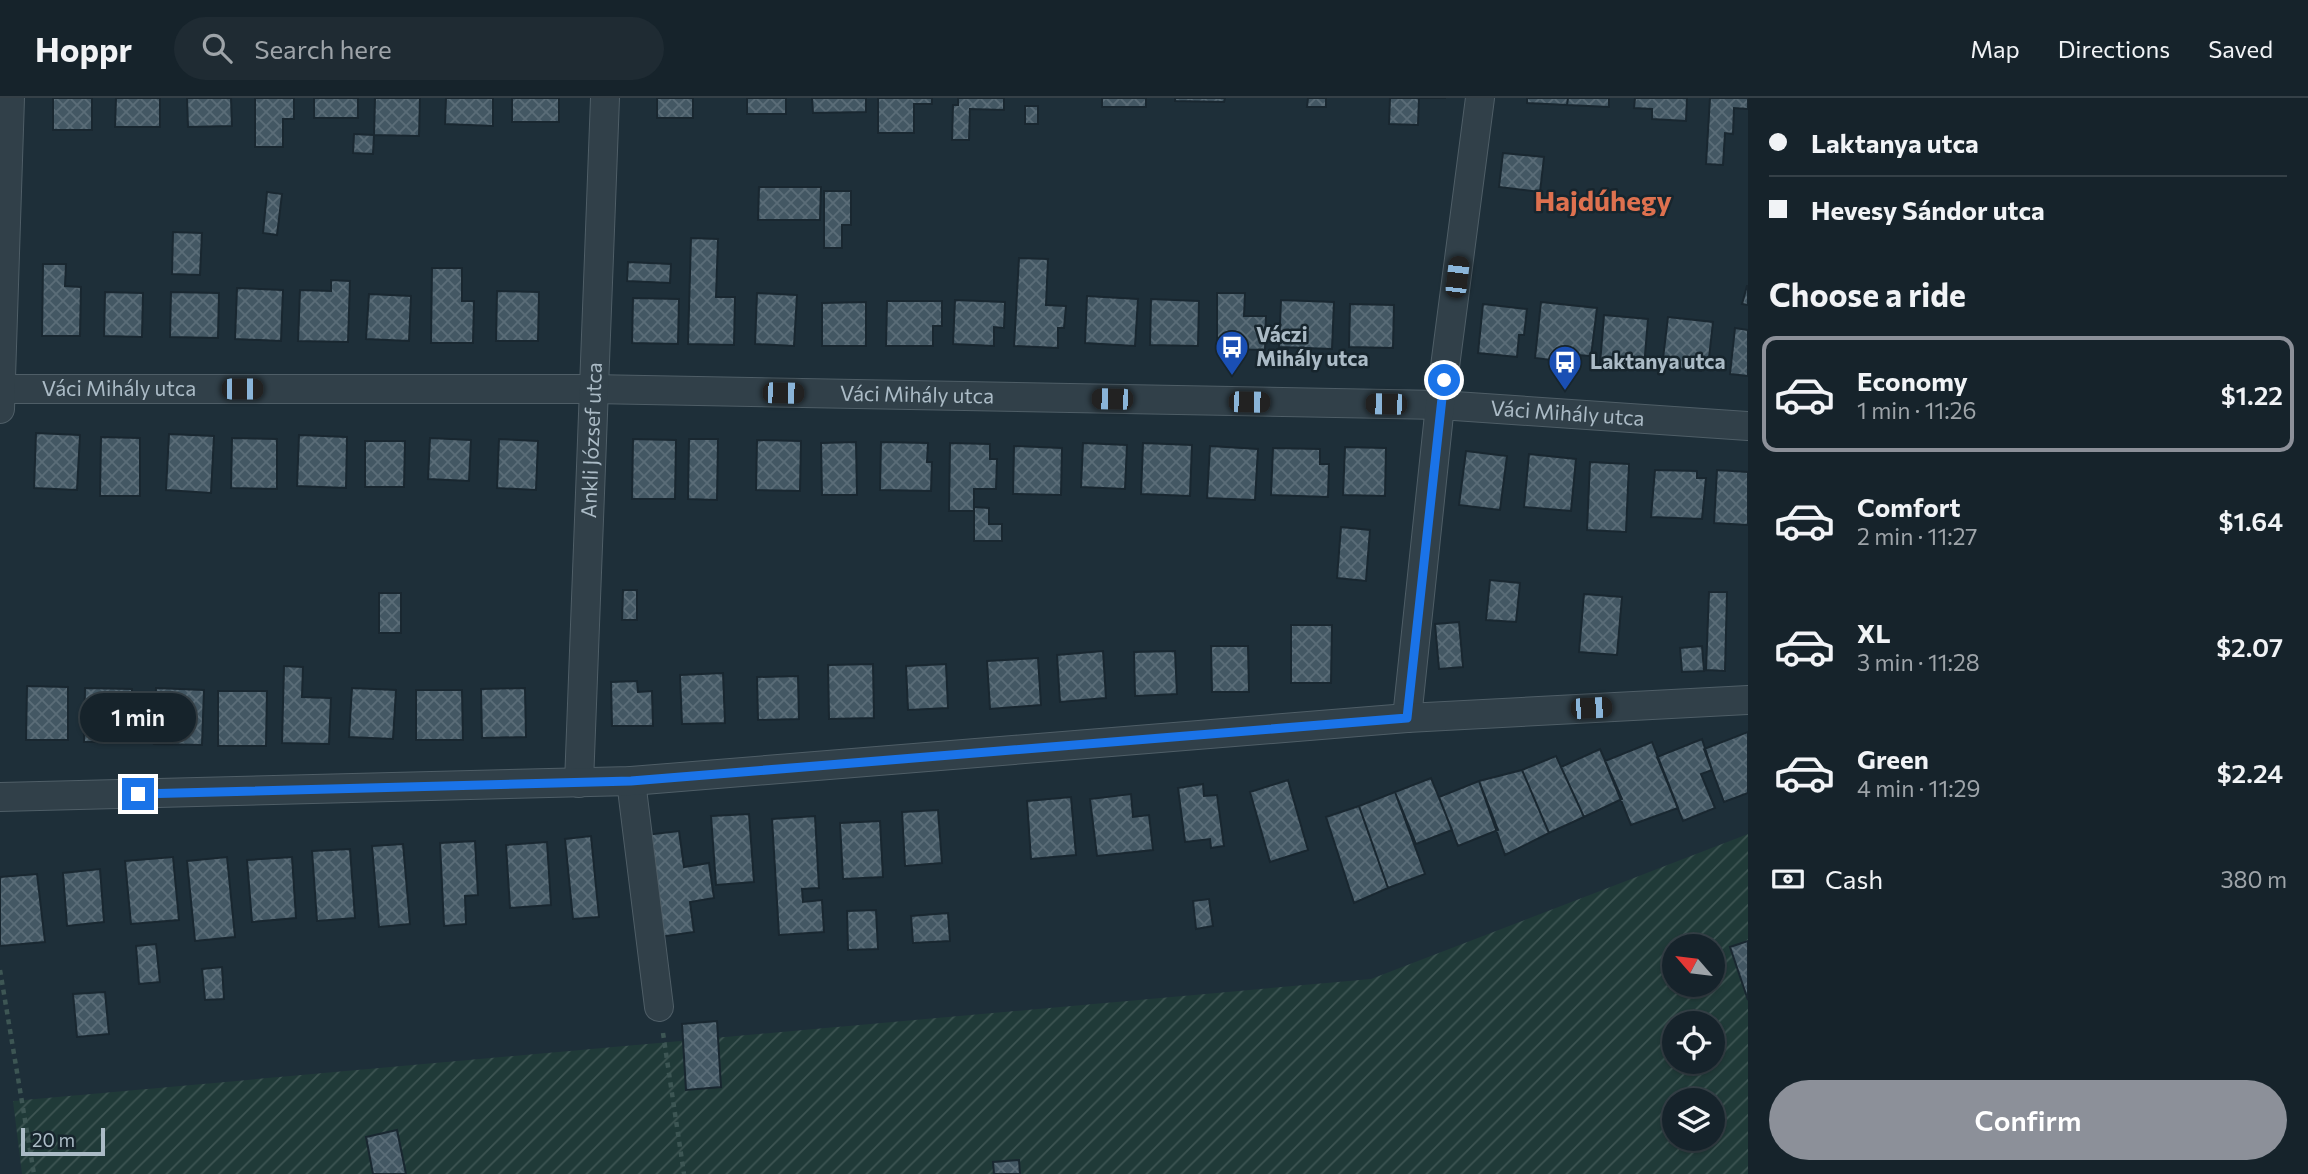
<!DOCTYPE html>
<meta charset="utf-8">
<style>
body{margin:0;font-family:Commissioner,sans-serif;background:#1f2b33;color:#f1f3f6;height:100vh;display:flex;flex-direction:column;font-size:26px;white-space:nowrap}
*{box-sizing:border-box;margin:0}
p{font-size:23px;color:#9ea4a9}
.icon{flex:none;width:38px;height:38px;fill:none;stroke:currentColor;stroke-width:2;stroke-linecap:round;stroke-linejoin:round}
.map{position:relative;flex:1;overflow:hidden}
.details{display:flex;flex-direction:column;background:#16232b;width:560px}
.details>*{flex:none}
.top-card{display:grid;align-content:center;height:154px;padding:0 21px;background:#16232b}
.needle{width:46px;rotate:298deg}
.fabs{position:absolute;left:1662px;top:836px;display:grid;gap:14px}
.fabs a{display:grid;place-items:center;width:63px;height:63px;border-radius:50%;background:#16232b;box-shadow:0 2px 5px #0004,0 0 0 2px #354047;font-size:35px}
.scale{position:absolute;left:21px;bottom:18px;width:84px;box-sizing:border-box;padding-left:7px;border:4px solid #abbbc6;border-top:0;font-size:19px;line-height:24px;white-space:nowrap;color:#abbbc6;-webkit-text-stroke:5px #17252d;paint-order:stroke}
.end{position:absolute;width:32px;height:32px;margin:-16px;border:9px solid #1a73e8;background:#fff;box-shadow:0 0 0 4px #fff}
.from{border-radius:50%}
.bubble{position:absolute;height:49px;border-radius:24px;background:#16232b;box-shadow:0 2px 5px #0004,0 0 0 2px #354047;font-size:23px;font-weight:600;line-height:49px;text-align:center}
.car{position:absolute;width:21px;height:42px;margin:-21px -10px;border-radius:9px;box-shadow:0 0 5px 2px #0007;background:linear-gradient(#222 24%,#8ab4d8 0 40%,#222 0 76%,#8ab4d8 0 86%,#222 0)}
.top-card b{display:flex;align-items:center;gap:24px;height:66px;font-size:26px}
.top-card b+b{border-top:2px solid #354047}
.top-card i{width:18px;height:18px;background:#f1f3f6}
ul{padding:0;list-style:none}
li{display:flex;align-items:center;gap:21px;height:116px;margin:0 14px 10px;padding:0 7px;border:4px solid transparent;border-radius:14px}
li div{flex:1}
li b{display:block;font-size:26px}
li em{font-style:normal;font-weight:600}
li.selected{border-color:#8c9099}
li>.icon{width:63px;height:63px;stroke-width:1.5}
h2{padding:0 21px;font-size:32px;line-height:84px}
.pay{display:flex;align-items:center;gap:18px;height:77px;padding:0 21px;font-size:26px}
.pay p{margin-inline-start:auto}
.cta{display:flex;gap:14px;margin-top:auto;padding:14px 21px}
.cta a{flex:1;height:80px;border-radius:42px;background:#8c9099;color:#fff;font-size:28px;font-weight:600;line-height:80px;text-align:center}
header{display:flex;align-items:center;gap:42px;box-sizing:border-box;height:98px;padding:0 35px;background:#16232b;border-bottom:2px solid #354047}
header strong{font-size:33px}
nav{display:flex;gap:38px;margin-inline-start:auto;font-size:24px}
.search{width:490px;height:63px;background:#1f2b33;display:flex;align-items:center;gap:18px;box-sizing:border-box;padding:0 24px;border-radius:38px;color:#9ea4a9;font-size:26px}
main{display:flex;flex:1;min-height:0}
.map>svg:first-child{display:block}
</style>
<header>
<strong>Hoppr</strong>
<div class="search"><svg class="icon" aria-label="search" viewBox="0 0 24 24"><circle cx="10" cy="10" r="6"/><path d="M15 15l6 6"/></svg>Search here</div>
<nav><a>Map</a><a>Directions</a><a>Saved</a></nav>
</header>
<main>
<div class="map">
<svg width="1748" height="1076" viewBox="0 0 1748 1076">
<defs>
<pattern id="garden-furrows" width="10" height="10" patternUnits="userSpaceOnUse" patternTransform="scale(1.75)"><rect width="10" height="10" fill="#203a38"/><path d="M-1 1l2-2M0 10L10 0M9 11l2-2" fill="none" stroke="#3e5553"/></pattern>
<pattern id="building-cross-hatch" width="8" height="8" patternUnits="userSpaceOnUse" patternTransform="scale(1.75)"><rect width="8" height="8" fill="#435763"/><path d="M0 0l8 8M0 8l8-8" fill="none" stroke="#5b6d78"/></pattern>
</defs>
<rect width="100%" height="100%" fill="#1e2f39"/>
<!-- garden -->
<path fill="url(#garden-furrows)" fill-rule="evenodd" d="M1748,736V1076H22L13,1003L1371,881ZM1675,849H1713V887H1675ZM1675,926H1713V964H1675ZM1675,1003H1713V1041H1675Z"/>
<!-- building -->
<path fill="url(#building-cross-hatch)" stroke="#192730" stroke-width="2" d="M53,0H92V32H53Z
M116,0H160V29H115Z
M187,0H231L232,28L188,29Z
M255,0H294V21H283V49H255Z
M314,0H358V20H314Z
M375,0H420L419,38L374,37Z
M446,0H493V28L445,26Z
M512,0H559V24H512Z
M657,0H693V20H657Z
M747,0H786V16H747Z
M812,0H866V14L813,15Z
M878,0H932V6H914V35H878Z
M958,0H1004V12L970,11L969,42H952L953,7H958Z
M1102,0H1146V9H1102Z
M1175,0H1225L1224,4L1175,3Z
M1308,0H1326V9H1307Z
M1390,0H1446H1419L1418,27L1389,26Z
M1527,0H1568L1567,7L1527,5Z
M1568,0H1609V9L1567,7Z
M1635,0H1687L1686,23L1652,21V11L1634,10Z
M1710,0H1748V11L1734,10L1733,36L1725,35L1723,67L1706,66Z
M1025,8H1038V26H1025Z
M354,36L374,37L373,56L353,55Z
M1503,55L1544,59L1540,94L1499,89Z
M759,89H821L820,122H758Z
M824,93H851V127H842V150H824Z
M267,94L282,96L277,137L263,135Z
M173,134L202,135L200,177L172,176Z
M691,140L718,141L716,199H735L734,247L688,246Z
M1019,160L1048,161L1046,207L1066,208L1064,230H1058V250L1014,248Z
M628,164L671,166L670,185L627,183Z
M43,166H66L65,188L81,189L80,238H42Z
M432,170H462V203H474L473,245H431Z
M331,182L350,183L348,244L298,243L300,192L331,193Z
M1747,188H1748V207L1742,206Z
M237,190L283,192L281,243L235,241Z
M497,193L539,194L538,243H496Z
M105,194L143,195L142,239L104,238Z
M171,194L219,195L218,240L170,239Z
M757,195L797,197L794,248L755,246Z
M1217,195H1245L1244,218H1266L1265,252L1217,251Z
M369,196L411,198L409,243L366,241Z
M1087,198L1138,201L1135,248L1085,245Z
M633,200L679,201L678,246L632,245Z
M1151,201L1199,203L1198,248L1150,247Z
M955,202L1005,204L1004,230L994,229V248L953,246Z
M1281,202L1334,204L1332,251L1279,249Z
M887,203H942V228H933V248H886Z
M866,204V248H822V205Z
M1541,204L1597,210L1591,258L1577,257L1576,265L1535,260Z
M1350,206L1394,207L1393,250L1349,249Z
M1483,206L1527,211L1524,237H1519L1517,259L1478,255Z
M1604,217L1648,221L1644,269L1600,266Z
M1668,219L1713,224L1709,260H1702L1701,273L1662,269Z
M1735,230L1748,232V278L1730,276Z
M36,335L80,337L77,392L34,390Z
M169,336L214,338L211,395L166,392Z
M299,337L347,339L346,390L297,388Z
M101,339L140,340V398H100Z
M232,340L277,341V391L231,390Z
M430,340L471,342L469,383L428,381Z
M499,341L538,343L536,392L497,390Z
M633,341L676,342L675,401H632Z
M689,341H718L717,402L688,401Z
M757,342L801,343L800,393L756,392Z
M365,343H405L404,389H365Z
M856,344L857,397H822L821,345Z
M881,344L928,345L927,364H932L931,393L880,392Z
M950,345L990,346V361H997L996,391H974V413H949Z
M1083,345L1127,347L1125,391L1081,389Z
M1143,345L1192,347L1190,398L1141,396Z
M1014,348L1062,350L1061,397L1013,396Z
M1210,348L1258,351L1255,402L1207,400Z
M1345,349L1386,350L1385,398L1343,397Z
M1273,350L1320,351V366H1329L1328,399L1271,397Z
M1466,353L1507,358L1500,412L1459,407Z
M1529,356L1576,361L1571,413L1524,409Z
M1590,364L1629,366L1626,434L1587,432Z
M1655,372L1697,373V380H1706L1702,421L1651,419Z
M1717,372L1748,374V427L1714,425Z
M974,409L989,410V426H1002V443H974Z
M1341,429L1370,432L1366,483L1337,480Z
M1490,482L1520,485L1516,524L1486,522Z
M623,492H637V522H622Z
M1709,494H1727L1725,573L1706,572Z
M379,495H401V535H379Z
M1584,496L1622,499L1617,557L1579,554Z
M1459,524L1463,569L1439,571L1435,526Z
M1291,527H1332L1331,585H1291Z
M1211,548H1248L1249,594H1212Z
M1702,548L1704,573L1682,574L1680,550Z
M1103,553L1106,600L1060,604L1057,557Z
M1175,553L1177,596L1135,598L1134,554Z
M1038,560L1041,607L990,611L987,563Z
M873,566L874,620L829,621L828,567Z
M946,566L948,610L908,612L906,568Z
M284,568L303,569L302,599L331,600L329,646L282,645Z
M723,575L725,625L682,626L680,577Z
M798,578L799,621L758,622L757,579Z
M637,583L638,594L652,593L653,628H612L611,584Z
M27,588L68,589V642H26Z
M85,590L132,591V644H84Z
M156,590L204,592L202,647L154,646Z
M352,590L396,592L393,641L349,639Z
M525,590L526,639L482,640L481,591Z
M416,592H462L463,642H416Z
M218,593H267L266,648H218Z
M1748,634V695L1724,704L1704,651Z
M1702,641L1712,672L1701,676L1715,710L1683,723L1657,659Z
M1652,644L1678,710L1631,727L1605,663Z
M1600,651L1622,701L1584,719L1561,669Z
M1556,658L1584,719L1549,735L1522,672Z
M1522,672L1549,735L1505,757L1479,683Z
M1431,680L1452,732L1416,746L1395,694Z
M1288,682L1308,752L1270,764L1250,694Z
M1479,683L1498,732L1458,748L1439,699Z
M1203,686L1204,698L1217,697L1224,748L1211,750L1210,741L1185,744L1178,690Z
M1395,694L1425,776L1388,790L1359,708Z
M1131,696L1133,719L1149,717L1153,752L1097,758L1090,701Z
M1071,699L1076,757L1031,761L1027,703Z
M1359,708L1388,790L1354,805L1326,719Z
M938,712L942,765L905,768L902,714Z
M749,716L754,784L716,787L711,718Z
M815,718L819,790L802,791L803,804L822,802L824,834L779,837L772,721Z
M880,723L883,779L843,781L840,725Z
M679,733L684,769L709,765L714,800L690,804L694,834L659,839L645,737Z
M591,738L599,819L573,821L565,741Z
M475,743L478,797L465,798L466,826L444,828L440,745Z
M547,744L551,807L510,810L506,747Z
M403,746L410,826L379,829L372,748Z
M350,751L355,820L317,823L312,753Z
M173,759L179,822L131,826L125,763Z
M227,759L235,839L195,843L187,763Z
M292,759L296,820L252,824L247,762Z
M100,771L104,824L67,828L63,775Z
M37,776L45,844L0,848V779Z
M1209,801L1213,828L1196,831L1193,803Z
M876,812L878,851L848,852L847,813Z
M948,815L950,843L913,845L911,818Z
M1748,843V902L1730,849Z
M156,846L160,884L139,886L136,848Z
M222,869L224,901L205,902L202,871Z
M105,894L109,936L77,939L73,896Z
M717,923L721,989L686,992L682,926Z
M397,1032L406,1076H373L366,1039Z
M1019,1062L1020,1076H994L993,1064Z"/>
<g fill="none" stroke-linecap="round" stroke-linejoin="round">
<defs>
<g id="minor">
<path id="s1" d="M0,291H592L1440,307L1748,328"/>
<path d="M0,311L10,0"/>
<path d="M1407,620L1440,307L1480,0"/>
<path d="M631,683L659,909"/>
<path id="s2" d="M579,685L605,0"/>
<path d="M0,699L631,683L1407,620L1748,602"/>
</g>
</defs>
<!-- minor casing -->
<use href="#minor" stroke="#4f5e67" stroke-width="30"/>
<!-- path -->
<path stroke="#3d5654" stroke-width="4.5" stroke-dasharray="5 5" stroke-linecap="butt" d="M0,872L34,1076
M663,935L684,1076"/>
<!-- minor -->
<use href="#minor" stroke="#314049" stroke-width="28"/>
</g>
<g fill="none" stroke-linecap="round" stroke-linejoin="round">
<!-- route -->
<path stroke="#1a73e8" stroke-width="9" d="M138,696L631,683L1407,620L1444,282"/>
</g>
<!-- icons -->
<defs>
<symbol id="bus-pin" viewBox="-11 -11 22 30"><path d="M0 17L-7.5 6A9.5 9.5 0 1 1 7.5 6Z" fill="#1a4fb4" stroke="#17252d"/><path d="M-5-6H5V4H4V6H2V4H-2V6H-4V4H-5ZM-3.5-4V0h7V-4ZM-3.5 1.2v1.5H-2V1.2ZM2 1.2v1.5H3.5V1.2Z" fill="#fff"/></symbol>
</defs>
<g fill-rule="evenodd">
<use href="#bus-pin" x="1213" y="230" width="38" height="52"/>
<use href="#bus-pin" x="1546" y="245" width="38" height="52"/>
</g>
<g text-anchor="middle" stroke-width="5" stroke-linejoin="round" paint-order="stroke">
<!-- poi labels -->
<g font-size="21" font-weight="bold" fill="#abbbc6" stroke="#17252d" text-anchor="start">
<text x="1256" y="244">Váczi<tspan x="1256" dy="24">Mihály utca</tspan></text>
<text x="1590" y="271">Laktanya utca</text>
</g>
<!-- street labels -->
<g font-size="21" fill="#abbbc6" stroke="#17252d">
<text dy="7" stroke="none"><textPath href="#s1" startOffset="119">Váci Mihály utca</textPath></text>
<text dy="7" stroke="none"><textPath href="#s1" startOffset="917">Váci Mihály utca</textPath></text>
<text dy="7" stroke="none"><textPath href="#s1" startOffset="1568">Váci Mihály utca</textPath></text>
<text dy="7" stroke="none"><textPath href="#s2" startOffset="343">Ankli József utca</textPath></text>
</g>
<!-- district labels -->
<g font-size="28" font-weight="bold" fill="#de714f" stroke="#17252d">
<text x="1603" y="113">Hajdúhegy</text>
</g>
</g>
</svg>
<div class="fabs">
<a><svg class="needle" viewBox="-14 -14 28 28"><path d="M0-13l5 13h-10z" fill="#e53935"/><path d="M0 13l5-13h-10z" fill="#9ea4a9"/></svg></a>
<a><svg class="icon" aria-label="locate" viewBox="0 0 24 24"><circle cx="12" cy="12" r="6"/><path d="M12 2v4M12 18v4M2 12h4M18 12h4"/></svg></a>
<a><svg class="icon" aria-label="layers" viewBox="0 0 24 24"><path d="M12 4l9 5-9 5-9-5zM3 14l9 5 9-5"/></svg></a>
</div>
<div class="scale">20 m</div>
<i class="end from" style="left:1444px;top:282px"></i>
<i class="end" style="left:138px;top:696px"></i>
<div class="bubble" style="left:80px;top:595px;width:116px">1 min</div>
<i class="car" style="left:1457px;top:179px;rotate:7deg"></i>
<i class="car" style="left:242px;top:291px;rotate:90deg"></i>
<i class="car" style="left:783px;top:295px;rotate:91deg"></i>
<i class="car" style="left:1112px;top:301px;rotate:271deg"></i>
<i class="car" style="left:1249px;top:304px;rotate:91deg"></i>
<i class="car" style="left:1386px;top:306px;rotate:271deg"></i>
<i class="car" style="left:1591px;top:610px;rotate:87deg"></i>
</div>
<section class="details">
<div class="top-card">
<b><i class="from"></i>Laktanya utca</b>
<b><i></i>Hevesy Sándor utca</b>
</div>
<h2>Choose a ride</h2>
<ul>
<li class="selected"><svg class="icon" aria-label="car" viewBox="0 0 24 24"><path d="M5 17H2v-5l4-1 3-4h7l3 4 3 1v5h-3M9 17h6M6 11h13"/><circle cx="7" cy="17" r="2"/><circle cx="17" cy="17" r="2"/></svg><div><b>Economy</b><p>1 min · 11:26</p></div><em>$1.22</em></li>
<li><svg class="icon" aria-label="car" viewBox="0 0 24 24"><path d="M5 17H2v-5l4-1 3-4h7l3 4 3 1v5h-3M9 17h6M6 11h13"/><circle cx="7" cy="17" r="2"/><circle cx="17" cy="17" r="2"/></svg><div><b>Comfort</b><p>2 min · 11:27</p></div><em>$1.64</em></li>
<li><svg class="icon" aria-label="car" viewBox="0 0 24 24"><path d="M5 17H2v-5l4-1 3-4h7l3 4 3 1v5h-3M9 17h6M6 11h13"/><circle cx="7" cy="17" r="2"/><circle cx="17" cy="17" r="2"/></svg><div><b>XL</b><p>3 min · 11:28</p></div><em>$2.07</em></li>
<li><svg class="icon" aria-label="car" viewBox="0 0 24 24"><path d="M5 17H2v-5l4-1 3-4h7l3 4 3 1v5h-3M9 17h6M6 11h13"/><circle cx="7" cy="17" r="2"/><circle cx="17" cy="17" r="2"/></svg><div><b>Green</b><p>4 min · 11:29</p></div><em>$2.24</em></li>
</ul>
<div class="pay"><svg class="icon" aria-label="cash" viewBox="0 0 24 24"><path d="M3 7h18v10H3z"/><circle cx="12" cy="12" r="2"/></svg>Cash<p>380 m</p></div>
<div class="cta"><a>Confirm</a></div>
</section>
</main>
